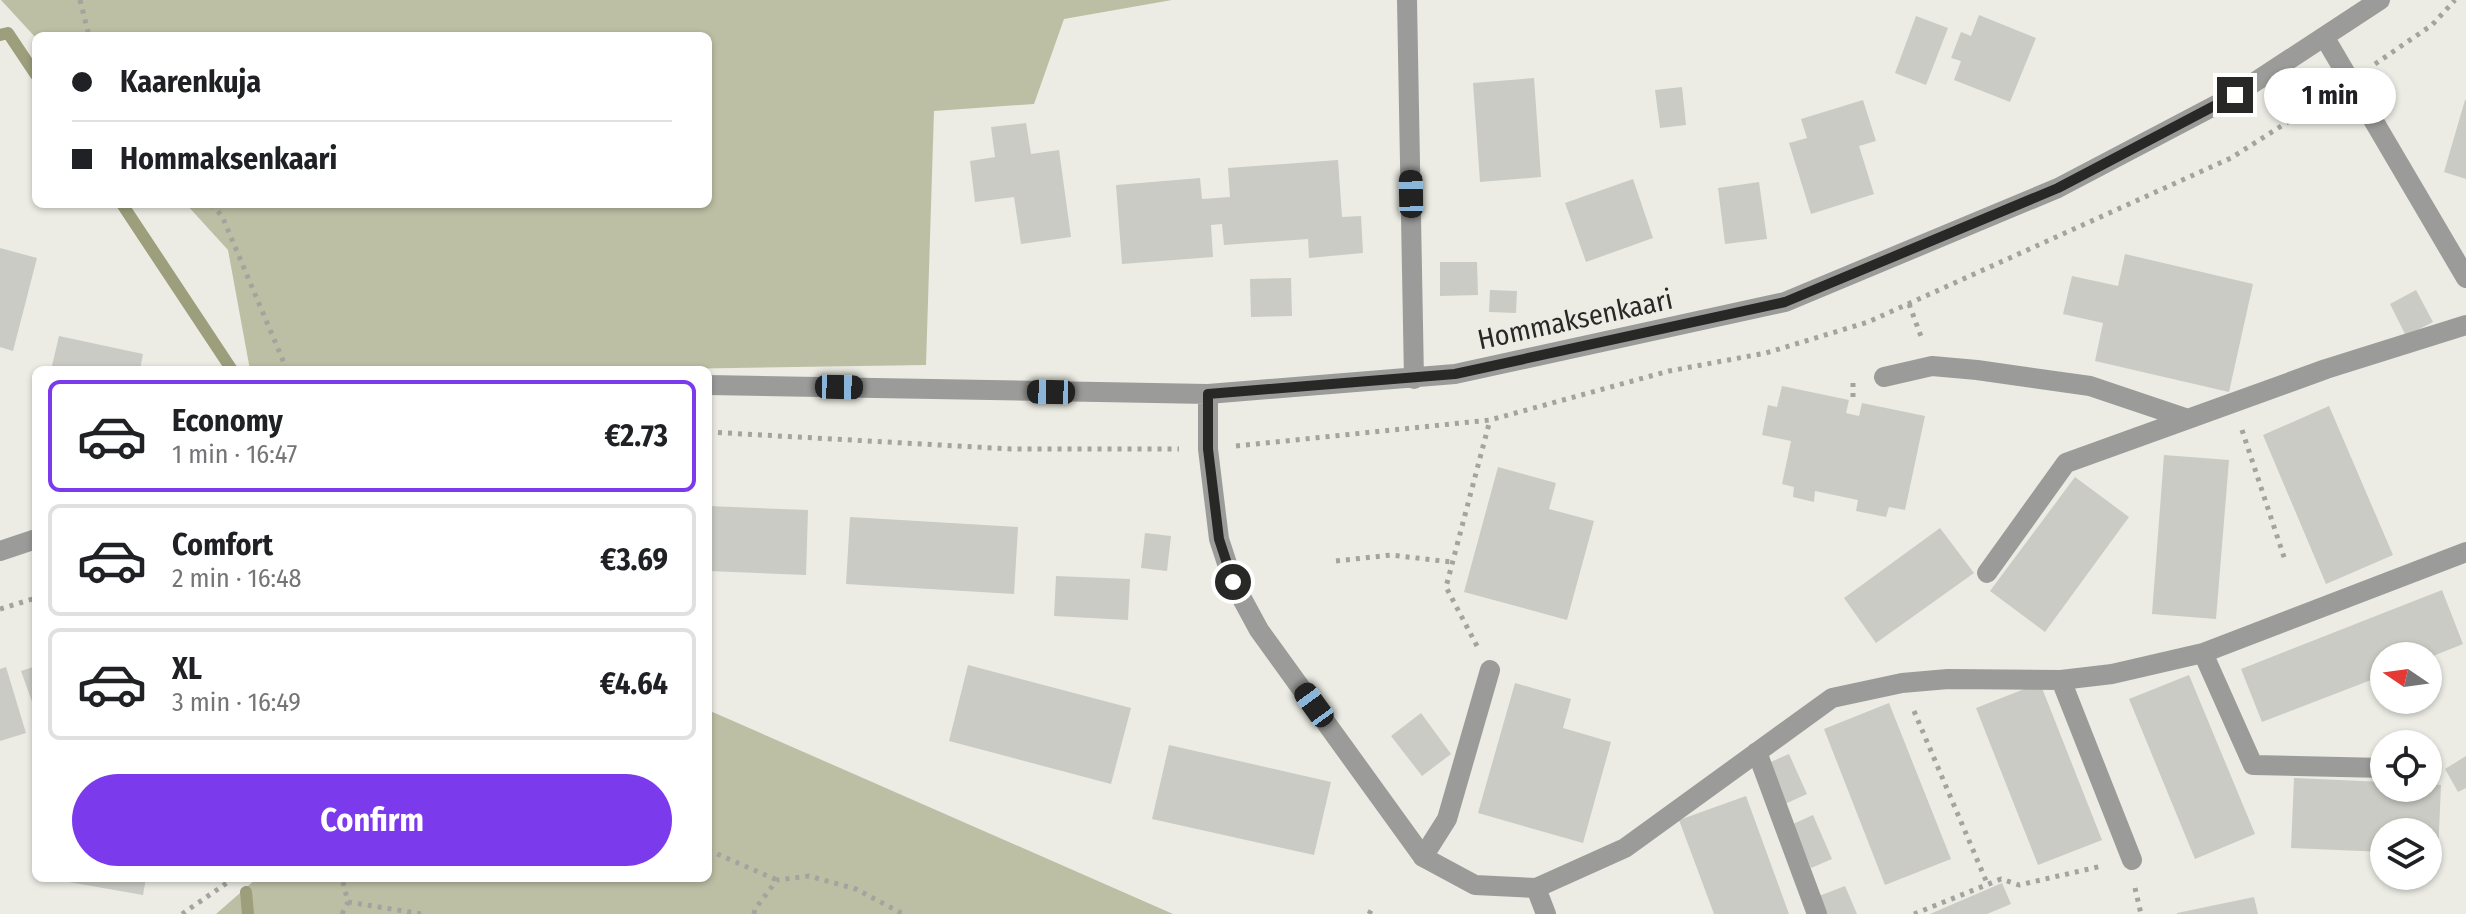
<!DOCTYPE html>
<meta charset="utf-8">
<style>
body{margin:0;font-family:"Fira Sans Condensed",sans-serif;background:#f2f2f2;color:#202124;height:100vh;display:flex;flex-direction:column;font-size:30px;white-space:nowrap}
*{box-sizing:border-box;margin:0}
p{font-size:26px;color:#757577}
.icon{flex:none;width:44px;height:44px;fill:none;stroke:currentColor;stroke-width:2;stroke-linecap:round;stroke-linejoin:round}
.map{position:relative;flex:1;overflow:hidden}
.panel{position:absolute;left:32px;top:366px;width:680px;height:516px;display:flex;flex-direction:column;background:#fff;border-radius:12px;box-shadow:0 2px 6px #0004}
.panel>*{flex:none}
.top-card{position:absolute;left:32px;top:32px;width:680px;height:176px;border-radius:12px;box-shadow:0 2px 6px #0004;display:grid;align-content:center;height:176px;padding:0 40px;background:#fff}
.needle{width:52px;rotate:283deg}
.tools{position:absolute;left:2370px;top:642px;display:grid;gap:16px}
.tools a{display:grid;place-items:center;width:72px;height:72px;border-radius:50%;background:#fff;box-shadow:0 2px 6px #0004;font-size:40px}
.end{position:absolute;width:36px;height:36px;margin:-18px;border:10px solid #282826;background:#fff;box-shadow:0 0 0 4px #fff}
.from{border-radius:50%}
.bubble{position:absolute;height:56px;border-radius:28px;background:#fff;box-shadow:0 2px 6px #0004;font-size:26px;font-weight:700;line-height:56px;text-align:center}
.car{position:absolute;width:24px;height:48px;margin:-24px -12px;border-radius:10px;box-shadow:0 0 6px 2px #0007;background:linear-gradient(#222 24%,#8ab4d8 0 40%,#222 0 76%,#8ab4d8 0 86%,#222 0)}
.top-card b{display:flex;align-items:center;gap:28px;height:76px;font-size:30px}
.top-card b+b{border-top:2px solid #e0e0e0}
.top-card i{width:20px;height:20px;background:#202124}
ul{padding:14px 0 0;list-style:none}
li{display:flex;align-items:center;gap:24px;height:112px;margin:0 16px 12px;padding:0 24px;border:4px solid #e0e0e0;border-radius:12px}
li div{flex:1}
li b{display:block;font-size:30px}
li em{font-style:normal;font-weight:700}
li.on{border-color:#7c3aed}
li>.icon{width:72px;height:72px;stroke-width:1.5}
.button{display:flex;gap:16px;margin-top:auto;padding:16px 40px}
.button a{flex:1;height:92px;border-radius:48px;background:#7c3aed;color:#fff;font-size:32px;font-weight:700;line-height:92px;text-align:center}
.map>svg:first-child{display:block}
</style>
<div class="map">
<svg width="2466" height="914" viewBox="0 0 2466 914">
<rect width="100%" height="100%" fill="#ecece5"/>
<!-- green -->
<path fill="#bdbfa4" d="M1,0H1172L1064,19L1034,104L934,111L926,365L610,370H250L228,250L186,204H708V36H36V38Z
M708,710L1173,914H216L257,878H708Z"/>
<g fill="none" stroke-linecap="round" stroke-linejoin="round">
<!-- stream -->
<path stroke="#9c9e7c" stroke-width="12" d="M0,35L8,33L36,75
M122,204L232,370
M246,892L248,914"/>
</g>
<!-- building -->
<path fill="#cacbc4" d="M1979,15L2036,38L2010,102L1954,80L1961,61L1951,58L1961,32L1971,36Z
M1916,16L1948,28L1926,85L1895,73Z
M1534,78L1541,177L1480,182L1473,83Z
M1682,87L1686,125L1660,128L1655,90Z
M1863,100L1876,141L1859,146L1874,194L1811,214L1789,143L1807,138L1801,119Z
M2465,100H2466V179L2444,172Z
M1026,123L1031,154L1059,150L1071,237L1021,244L1014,197L975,202L970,161L995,157L991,127Z
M1338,160L1342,217L1361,216L1363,253L1309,258L1308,239L1224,245L1222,224L1211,225L1213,257L1122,264L1116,185L1200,178L1202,199L1230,197L1228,168Z
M1633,179L1653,238L1586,262L1565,203Z
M1759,182L1767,239L1725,244L1718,188Z
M0,248L37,258L13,351L0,347Z
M2125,254L2253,284L2229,392L2095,361L2103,323L2063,314L2072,276L2118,286Z
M1440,262H1477L1478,295L1440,296Z
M1291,278L1292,316L1251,317L1250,279Z
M1490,290L1517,291L1516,313L1489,312Z
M2416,290L2433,322L2406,336L2390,304Z
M59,336L143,354L140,370H51Z
M1782,386L1849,400L1846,413L1859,416L1862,403L1925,416L1905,510L1889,507L1886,517L1856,511L1858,500L1815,491L1814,502L1793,497L1794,487L1782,484L1791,441L1762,435L1768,405L1777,407Z
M2329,406L2393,555L2326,584L2263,435Z
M2164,455L2229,460L2216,619L2152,614Z
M1498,467L1556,483L1549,509L1594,521L1567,620L1464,592Z
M2075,477L2129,517L2045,632L1990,591Z
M708,506L808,510L806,575L708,571Z
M850,517L1018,527L1014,594L846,584Z
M1940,528L1974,573L1876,643L1844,598Z
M1145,533L1171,536L1167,571L1141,568Z
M1056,576L1130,579L1128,620L1054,616Z
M2442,590L2463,644L2428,658L2384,656V675L2262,722L2241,669Z
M968,665L1131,708L1111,784L949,741Z
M36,666V713L21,671Z
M6,667L26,733L0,741V669Z
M2189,675L2255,834L2195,859L2129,699Z
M1515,683L1571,699L1563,728L1611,742L1583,843L1478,813Z
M2040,683L2102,840L2038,865L1976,708Z
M1889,703L1951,859L1885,885L1824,729Z
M1421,713L1451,754L1422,776L1391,736Z
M1169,745L1331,782L1314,855L1152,819Z
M1789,754L1807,794L1785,804L1766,764Z
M2466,756V788L2458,792L2445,769Z
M2294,778L2384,782V788H2428V784L2441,785L2438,854H2428V832H2384V852L2291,848Z
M1746,796L1789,914H1714L1679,820Z
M1813,815L1832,859L1811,868L1793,824Z
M64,878H146L143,895L63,881Z
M2002,883L2011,904L1987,914H1930Z
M1845,886L1857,914H1827L1819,896Z
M2254,897L2258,914H2177V913Z"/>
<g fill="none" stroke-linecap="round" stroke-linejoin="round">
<!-- path -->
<path stroke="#a4a49e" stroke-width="5" stroke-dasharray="4 6" stroke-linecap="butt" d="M80,0L89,36
M2375,64L2432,25L2455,0
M211,204L222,216L287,370
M1909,304L1922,339
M1853,397V383H1855
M2242,430L2285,560
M708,432L1011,449H1179
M1236,446L1490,420L1669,371L1766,353L1868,322L2231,158L2327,97
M1336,561L1391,555L1451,562
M0,609L36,598
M1477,646L1446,587L1490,420
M1914,711L1987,883
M708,850L777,880
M2135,888L2141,914
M348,902L422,914
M182,914L234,878
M342,914L348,902L342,878
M754,914L755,909L777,880L809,876L856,889L903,914
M1369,914L1373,907
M1914,914L2001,879L2019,885L2102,866"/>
<!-- service -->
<path stroke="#9b9c99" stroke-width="20" d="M1884,377L1932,366L1977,370L2090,386L2188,419L2326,369L2466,325
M1987,573L2066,463L2188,419
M2203,653L2253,765L2384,768
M1490,670L1447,819L1423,857L1475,885L1536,888L1625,848L1832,698L1902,683L1948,679L2061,680L2112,674L2203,653L2466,552
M2061,680L2132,860
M1757,752L1817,914
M1536,888L1546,914"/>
<!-- minor -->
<path stroke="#9b9c99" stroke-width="20" d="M1407,0L1414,379
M2325,38L2466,278
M708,385L1208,394L1455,374L1785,302L2058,188L2235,95L2380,0
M1208,394V449L1219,539L1233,582L1259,630L1423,857
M0,551L36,539"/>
</g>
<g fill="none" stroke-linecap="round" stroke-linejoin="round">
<!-- route -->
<path stroke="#282826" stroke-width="10" d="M1233,582L1219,539L1208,449V394L1455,374L1785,302L2058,188L2235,95"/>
</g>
<g text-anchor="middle" stroke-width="7" stroke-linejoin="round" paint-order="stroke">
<!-- street labels -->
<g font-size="28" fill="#282826" stroke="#ecece5">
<text transform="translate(1575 319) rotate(-12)" y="10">Hommaksenkaari</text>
</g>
</g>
</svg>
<div class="tools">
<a><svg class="needle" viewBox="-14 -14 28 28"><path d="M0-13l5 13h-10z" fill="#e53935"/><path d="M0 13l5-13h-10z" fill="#757577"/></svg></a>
<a><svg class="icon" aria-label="locate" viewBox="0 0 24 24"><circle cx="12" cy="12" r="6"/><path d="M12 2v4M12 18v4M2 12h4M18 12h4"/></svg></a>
<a><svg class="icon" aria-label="layers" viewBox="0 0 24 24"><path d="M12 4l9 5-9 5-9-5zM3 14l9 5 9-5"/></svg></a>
</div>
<i class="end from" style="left:1233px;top:582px"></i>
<i class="end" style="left:2235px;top:95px"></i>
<div class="bubble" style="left:2264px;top:68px;width:132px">1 min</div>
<i class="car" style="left:1411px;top:194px;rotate:359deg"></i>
<i class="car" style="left:839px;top:387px;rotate:91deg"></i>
<i class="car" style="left:1051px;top:392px;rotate:271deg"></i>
<i class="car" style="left:1314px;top:705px;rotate:324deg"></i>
<div class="top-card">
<b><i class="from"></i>Kaarenkuja</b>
<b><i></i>Hommaksenkaari</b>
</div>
<section class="panel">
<ul>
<li class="on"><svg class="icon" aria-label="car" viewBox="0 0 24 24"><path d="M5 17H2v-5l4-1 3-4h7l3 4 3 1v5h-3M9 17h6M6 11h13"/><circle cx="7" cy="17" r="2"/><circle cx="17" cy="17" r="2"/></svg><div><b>Economy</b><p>1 min · 16:47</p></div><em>€2.73</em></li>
<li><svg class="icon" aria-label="car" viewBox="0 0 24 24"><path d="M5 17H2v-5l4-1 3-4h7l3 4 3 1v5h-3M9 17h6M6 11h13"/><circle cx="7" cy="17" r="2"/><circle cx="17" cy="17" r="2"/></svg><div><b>Comfort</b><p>2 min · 16:48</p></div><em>€3.69</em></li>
<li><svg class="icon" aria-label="car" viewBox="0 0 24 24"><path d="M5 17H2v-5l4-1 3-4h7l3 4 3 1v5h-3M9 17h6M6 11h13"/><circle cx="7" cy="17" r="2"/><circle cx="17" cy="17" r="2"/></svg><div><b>XL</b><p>3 min · 16:49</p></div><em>€4.64</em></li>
</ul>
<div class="button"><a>Confirm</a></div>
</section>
</div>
